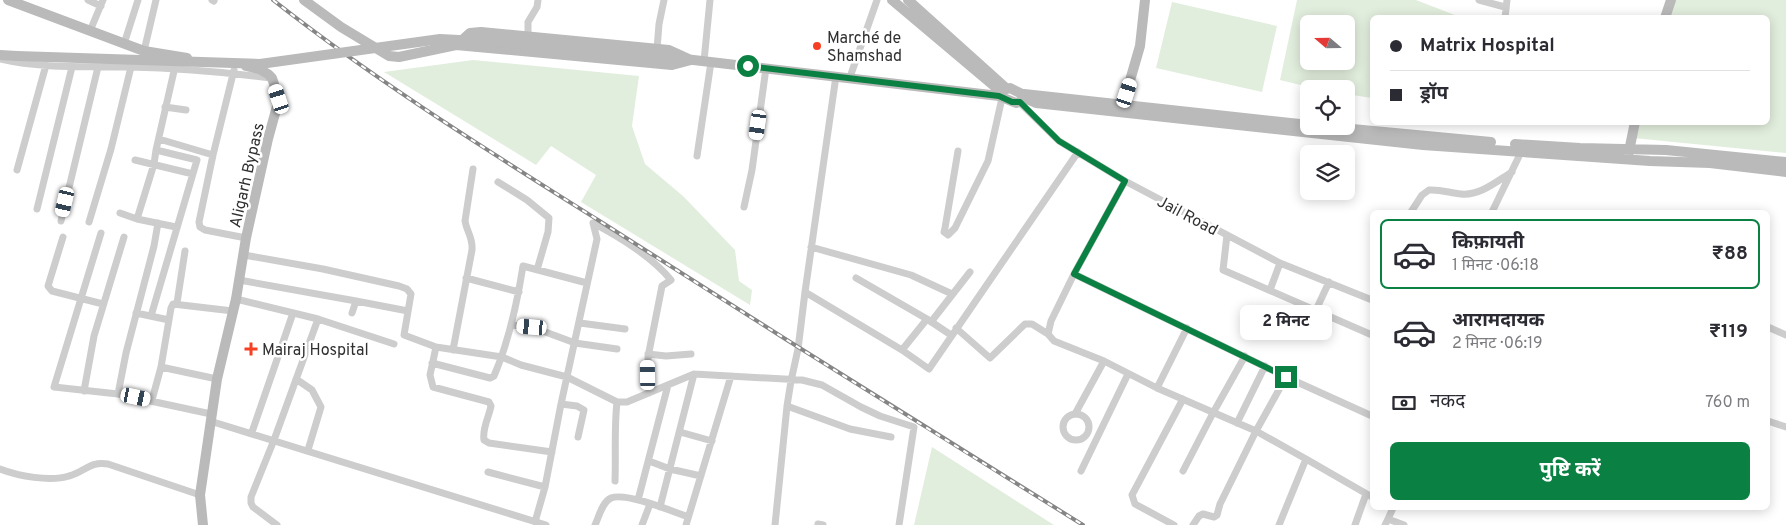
<!DOCTYPE html>
<html lang="hi">
<meta charset="utf-8">
<style>
body{margin:0;font-family:Overpass,"Noto Sans Devanagari",sans-serif;background:#f2f2f3;color:#2b2b33;height:100vh;display:flex;flex-direction:column;font-size:19px;white-space:nowrap}
*{box-sizing:border-box;margin:0}
p{font-size:16px;color:#7c7c81}
.icon{flex:none;width:28px;height:28px;fill:none;stroke:currentColor;stroke-width:2;stroke-linecap:round;stroke-linejoin:round}
.map{position:relative;flex:1;overflow:hidden}
.sheet{position:absolute;left:1370px;top:210px;width:400px;height:300px;display:flex;flex-direction:column;background:#fff;border-radius:8px;box-shadow:0 2px 12px #0003}
.sheet>*{flex:none}
.guide{position:absolute;left:1370px;top:15px;width:400px;height:110px;border-radius:8px;box-shadow:0 2px 12px #0003;display:grid;align-content:center;height:110px;padding:0 20px;background:#fff}
.needle{width:32px;rotate:290deg}
.fabs{position:absolute;left:1300px;top:15px;display:grid;gap:10px}
.fabs a{display:grid;place-items:center;width:55px;height:55px;border-radius:8px;background:#fff;box-shadow:0 2px 12px #0003;font-size:25px}
.end{position:absolute;width:22px;height:22px;margin:-11px;border:6px solid #0b8043;background:#fff;box-shadow:0 0 0 2px #fff}
.from{border-radius:50%}
.bubble{position:absolute;height:35px;border-radius:8px;background:#fff;box-shadow:0 2px 12px #0003;font-size:16px;font-weight:700;line-height:35px;text-align:center}
.car{position:absolute;width:15px;height:30px;margin:-15px -8px;border-radius:6px;box-shadow:0 0 4px 1px #0007;background:linear-gradient(#fff 24%,#345 0 40%,#fff 0 76%,#345 0 86%,#fff 0)}
.guide b{display:flex;align-items:center;gap:18px;height:48px;font-size:19px}
.guide b+b{border-top:1px solid #e1e1e2}
.guide i{width:12px;height:12px;background:#2b2b33}
ul{padding:9px 0 0;list-style:none}
li{display:flex;align-items:center;gap:15px;height:70px;margin:0 10px 8px;padding:0 10px;border:2px solid transparent;border-radius:8px}
li div{flex:1}
li b{display:block;font-size:19px}
li em{font-style:normal;font-weight:700}
li.current{border-color:#0b8043}
li>.icon{width:45px;height:45px;stroke-width:1.5}
.pay{display:flex;align-items:center;gap:12px;height:55px;padding:0 20px;font-size:19px}
.pay p{margin-inline-start:auto}
.action{display:flex;gap:10px;margin-top:auto;padding:10px 20px}
.action a{flex:1;height:58px;border-radius:8px;background:#0b8043;color:#fff;font-size:20px;font-weight:700;line-height:58px;text-align:center}
.map>svg:first-child{display:block}
</style>
<div class="map">
<svg width="1786" height="525" viewBox="0 0 1786 525">
<rect width="100%" height="100%" fill="#fff"/>
<!-- green -->
<path fill="#e2eedd" fill-rule="evenodd" d="M1297,0H1416L1460,17L1372,18V98L1346,94V89H1317L1280,80ZM1309,24H1346V61H1309Z
M1675,0H1786V153L1633,138L1638,123L1768,122V18L1670,17Z
M1172,2L1277,26L1262,92L1156,68Z
M473,60L639,76L632,126L645,164L683,196L735,250L739,281L752,290L750,305L581,202L596,175L551,146L536,165L384,72Z
M932,447L1054,525H914Z"/>
<g fill="none" stroke-linecap="round" stroke-linejoin="round">
<!-- street -->
<path stroke="#cdcdcd" stroke-width="7" d="M88,0L101,6
M212,0L214,1
M1479,0L1505,7
M1505,18L1507,0
M90,31L103,0
M528,37V22L537,7L538,0
M124,44L138,0
M657,49L659,24L664,0
M144,51L156,0
M0,59C42,69 87,66 130,67C177,68 224,72 271,78
M704,61L710,0
M234,70L213,155L199,222L200,227L205,230L246,238
M850,77L877,0
M1020,103L1059,141L1125,181L1280,263L1372,300
M165,107L186,110
M159,139L213,155
M958,151L945,228L944,232L948,235L955,228L988,161L1002,98
M697,156L711,62
M135,160L193,174
M17,170L46,65
M1125,181L1074,274L1051,321L1048,334L1054,341L1104,361L1157,388L1256,431L1306,459L1279,525
M498,182L527,200L549,218L548,232L537,270
M744,207L752,170L766,68
M37,209L72,67
M1411,212L1422,195L1429,190C1440,189 1450,193 1461,194C1480,196 1497,181 1512,172
M1492,212L1522,150
M120,213L137,219L176,227
M137,219L154,164L156,150
M61,221L98,67
M89,222L111,149L131,67
M158,223L154,246L126,353L118,394L211,414
M101,233L54,387L118,394
M1227,235L1223,270L1372,335
M63,237L48,286L52,291L103,304
M811,247L911,275L952,294
M244,255L323,269L399,286L407,289L411,294L404,335L436,347L430,375L433,387L489,402L491,406C489,417 482,428 484,440L489,443L552,452
M1074,274L1286,377L1372,416
M466,278L519,292
M856,278L927,319L951,335
M239,280L356,301L352,313
M1270,290L1280,263
M805,292L902,350L927,319
M236,299L318,319
M356,301L408,311
M177,303L185,251
M1316,310L1329,282
M136,313L169,320
M151,316L197,160L156,150L177,58
M931,322L970,272
M580,323L625,329
M511,325L532,327L575,343L617,349
M1768,327L1786,335
M956,328L990,358L1025,324H1032L1048,334
M436,347L502,357L521,365L567,377L617,402H627L694,374L802,380L822,385L861,407L880,416L914,427L899,525
M453,350L472,250C473,237 467,233 465,221L473,169
M902,350L929,369L1078,152
M648,354L666,356L691,354
M432,363L490,378L494,376C509,341 517,304 523,266L587,283
M161,367L217,379
M296,379L312,390L321,407L308,450
M1157,388L1187,328
M84,391L94,336L124,237
M152,400L161,367L171,308L173,304L233,311
M561,404L577,406L584,410L578,437
M787,406L850,429L891,437
M1063 427a13 13 0 1 1 26 0a13 13 0 1 1-26 0Z
M1075,414L1104,361
M210,421L546,525
M1768,421L1786,427
M1237,423L1265,366
M252,432L293,313
M680,432L712,441
M1306,459L1372,497
M649,461L670,469L701,476
M0,469C18,476 50,482 69,476C85,472 89,461 108,464L200,495
M1081,471L1128,374
M1183,471L1213,413L1245,356
M488,472L545,487
M615,481C616,454 614,428 617,402
M638,500L668,385
M660,507L694,374
M1388,519L1393,508
M535,522L545,487L561,404L597,239L593,223C621,238 651,256 671,280L662,286L648,357L649,393
M818,524L823,525
M277,525L253,507L251,503V497L274,440L318,319L394,344
M595,525C599,517 602,502 611,498C626,492 672,511 688,517
M642,525L650,504
M686,525L731,376
M775,525L787,406L791,381L798,349L805,292L836,76
M1174,525L1135,504L1132,495L1183,399
M1193,525L1199,516L1203,514L1214,517L1217,515L1220,504L1256,431L1286,377
M1355,525L1366,494
M1385,525L1388,519L1404,525"/>
<!-- secondary -->
<path stroke="#bababa" stroke-width="10" d="M8,0L144,51L187,58
M304,0L341,27L389,56L399,57L456,45L672,65L691,60
M892,0L1000,91L999,96L1016,103L1023,101L1024,98
M908,0L1007,89
M1665,18L1671,0
M457,45L470,33L481,32L669,50L691,60
M0,55L17,56
M685,59L999,96
M1000,91L1010,88L1020,93L1024,98L1036,103L1423,145L1650,161L1710,163L1786,172
M1024,94L1309,125
M1122,108L1140,46L1145,0
M1320,126L1491,142
M1515,144L1580,148L1666,150L1786,162
M1628,156L1635,122
M203,525L200,495L217,379L236,299L246,238L268,139L279,99L272,78L268,74L259,69L246,66"/>
<defs>
<path id="rail" d="M273,0C376,81 487,150 598,220C759,323 920,424 1083,525"/>
</defs>
<!-- rail casing -->
<use href="#rail" stroke="#858585" stroke-width="4"/>
<!-- rail -->
<use href="#rail" stroke="#fff" stroke-width="2" stroke-dasharray="5.5" stroke-linecap="butt"/>
<!-- secondary-bridge -->
<path stroke="#bababa" stroke-width="10" d="M17,56L260,64L440,39L496,42L675,58"/>
</g>
<g fill="none" stroke-linecap="round" stroke-linejoin="round">
<!-- route -->
<path stroke="#0b8043" stroke-width="6" d="M748,66L999,96L1012,102H1020L1059,141L1125,181L1074,274L1286,377"/>
</g>
<!-- markers -->
<g fill="#f63f23" stroke="#fff" stroke-width="2">
<circle cx="817" cy="46" r="5"/>
<path d="M248.5 341.5h5v5h5v5h-5v5h-5v-5h-5v-5h5z"/>
</g>
<g text-anchor="middle" stroke-width="5" stroke-linejoin="round" paint-order="stroke">
<!-- poi labels -->
<g font-size="16" fill="#303030" stroke="#fff" text-anchor="start">
<text x="827" y="43">Marché de<tspan x="827" dy="18">Shamshad</tspan></text>
<text x="262" y="355">Mairaj Hospital</text>
</g>
<!-- street labels -->
<g font-size="16" fill="#303030" stroke="#fff">
<text transform="translate(246 175) rotate(-77)" y="6">Aligarh Bypass</text>
<text transform="translate(1188 215) rotate(28)" y="6">Jail Road</text>
</g>
</g>
</svg>
<div class="fabs">
<a><svg class="needle" viewBox="-14 -14 28 28"><path d="M0-13l5 13h-10z" fill="#e53935"/><path d="M0 13l5-13h-10z" fill="#7c7c81"/></svg></a>
<a><svg class="icon" aria-label="locate" viewBox="0 0 24 24"><circle cx="12" cy="12" r="6"/><path d="M12 2v4M12 18v4M2 12h4M18 12h4"/></svg></a>
<a><svg class="icon" aria-label="layers" viewBox="0 0 24 24"><path d="M12 4l9 5-9 5-9-5zM3 14l9 5 9-5"/></svg></a>
</div>
<i class="end from" style="left:748px;top:66px"></i>
<i class="end" style="left:1286px;top:377px"></i>
<div class="bubble" style="left:1240px;top:305px;width:92px">2 मिनट</div>
<i class="car" style="left:1127px;top:93px;rotate:18deg"></i>
<i class="car" style="left:279px;top:99px;rotate:342deg"></i>
<i class="car" style="left:758px;top:125px;rotate:188deg"></i>
<i class="car" style="left:65px;top:202px;rotate:193deg"></i>
<i class="car" style="left:532px;top:327px;rotate:275deg"></i>
<i class="car" style="left:648px;top:375px;rotate:359deg"></i>
<i class="car" style="left:136px;top:397px;rotate:102deg"></i>
<div class="guide">
<b><i class="from"></i>Matrix Hospital</b>
<b><i></i>ड्रॉप</b>
</div>
<section class="sheet">
<ul>
<li class="current"><svg class="icon" aria-label="car" viewBox="0 0 24 24"><path d="M5 17H2v-5l4-1 3-4h7l3 4 3 1v5h-3M9 17h6M6 11h13"/><circle cx="7" cy="17" r="2"/><circle cx="17" cy="17" r="2"/></svg><div><b>किफ़ायती</b><p>1 मिनट · 06:18</p></div><em>₹88</em></li>
<li><svg class="icon" aria-label="car" viewBox="0 0 24 24"><path d="M5 17H2v-5l4-1 3-4h7l3 4 3 1v5h-3M9 17h6M6 11h13"/><circle cx="7" cy="17" r="2"/><circle cx="17" cy="17" r="2"/></svg><div><b>आरामदायक</b><p>2 मिनट · 06:19</p></div><em>₹119</em></li>
</ul>
<div class="pay"><svg class="icon" aria-label="cash" viewBox="0 0 24 24"><path d="M3 7h18v10H3z"/><circle cx="12" cy="12" r="2"/></svg>नकद<p>760 m</p></div>
<div class="action"><a>पुष्टि करें</a></div>
</section>
</div>
